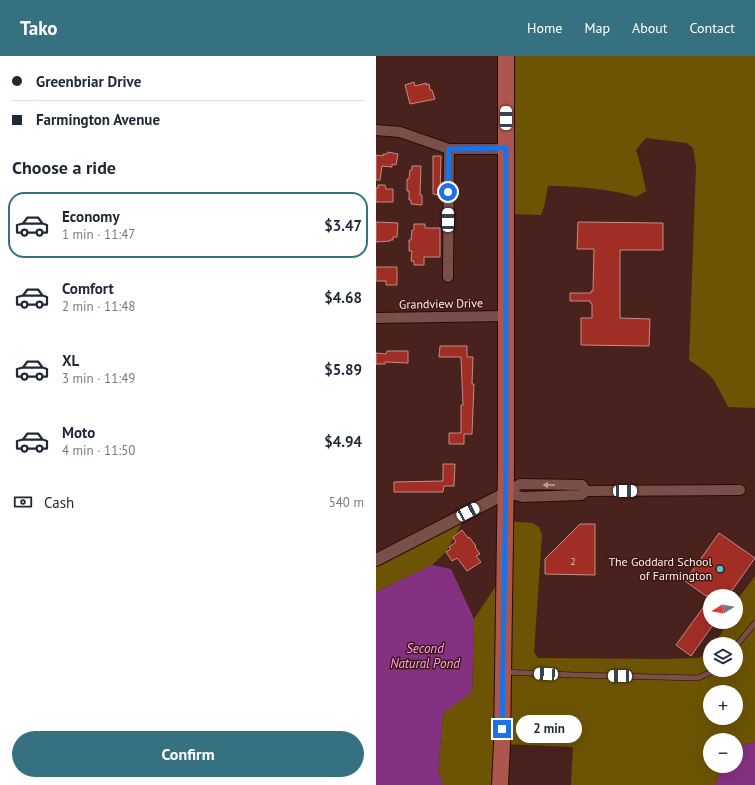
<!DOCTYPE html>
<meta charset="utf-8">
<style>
body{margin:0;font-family:"PT Sans",sans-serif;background:#f6f6f7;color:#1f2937;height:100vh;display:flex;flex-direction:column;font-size:15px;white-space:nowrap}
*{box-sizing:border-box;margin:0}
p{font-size:13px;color:#747a83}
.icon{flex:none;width:22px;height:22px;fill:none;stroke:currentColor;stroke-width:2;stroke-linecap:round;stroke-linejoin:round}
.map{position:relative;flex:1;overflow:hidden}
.panel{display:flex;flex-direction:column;background:#fff;width:376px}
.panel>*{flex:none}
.guide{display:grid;align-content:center;height:88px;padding:0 12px;background:#fff}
.needle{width:26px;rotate:259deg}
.fabs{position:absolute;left:327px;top:533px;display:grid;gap:8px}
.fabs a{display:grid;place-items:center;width:40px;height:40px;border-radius:50%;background:#fff;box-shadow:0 4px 16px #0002;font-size:20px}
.end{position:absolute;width:18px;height:18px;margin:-9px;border:5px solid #1a73e8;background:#fff;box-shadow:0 0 0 2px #fff}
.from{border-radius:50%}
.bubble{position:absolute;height:28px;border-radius:14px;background:#fff;box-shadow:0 4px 16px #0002;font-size:13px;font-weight:700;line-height:28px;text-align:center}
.car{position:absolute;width:12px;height:24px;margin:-12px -6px;border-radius:5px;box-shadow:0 0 3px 1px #0007;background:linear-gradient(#fff 24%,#345 0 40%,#fff 0 76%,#345 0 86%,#fff 0)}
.guide b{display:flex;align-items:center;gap:14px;height:38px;font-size:15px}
.guide b+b{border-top:1px solid #e0e1e3}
.guide i{width:10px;height:10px;background:#1f2937}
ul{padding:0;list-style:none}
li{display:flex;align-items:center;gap:12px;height:66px;margin:0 8px 6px;padding:0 4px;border:2px solid transparent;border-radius:16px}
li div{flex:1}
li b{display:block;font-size:15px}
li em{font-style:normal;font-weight:700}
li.active{border-color:#367181}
li>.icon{width:36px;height:36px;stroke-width:1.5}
h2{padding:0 12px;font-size:18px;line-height:48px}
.pay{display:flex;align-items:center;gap:10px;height:44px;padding:0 12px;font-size:15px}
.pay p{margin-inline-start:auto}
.action{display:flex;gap:8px;margin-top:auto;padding:8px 12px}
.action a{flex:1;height:46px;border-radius:24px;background:#367181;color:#fff;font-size:16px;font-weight:700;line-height:46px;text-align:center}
header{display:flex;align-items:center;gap:24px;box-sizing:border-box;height:56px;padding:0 20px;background:#367181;color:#fff}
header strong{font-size:19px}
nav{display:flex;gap:22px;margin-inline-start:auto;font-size:14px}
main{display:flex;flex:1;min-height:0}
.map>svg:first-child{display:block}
</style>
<header>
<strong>Tako</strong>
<nav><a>Home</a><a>Map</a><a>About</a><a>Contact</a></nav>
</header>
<main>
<section class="panel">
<div class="guide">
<b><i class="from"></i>Greenbriar Drive</b>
<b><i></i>Farmington Avenue</b>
</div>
<h2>Choose a ride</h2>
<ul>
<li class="active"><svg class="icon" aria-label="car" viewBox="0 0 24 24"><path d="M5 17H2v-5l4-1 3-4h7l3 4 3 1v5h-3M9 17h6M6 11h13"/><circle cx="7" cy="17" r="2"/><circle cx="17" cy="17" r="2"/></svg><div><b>Economy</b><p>1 min · 11:47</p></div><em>$3.47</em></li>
<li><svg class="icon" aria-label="car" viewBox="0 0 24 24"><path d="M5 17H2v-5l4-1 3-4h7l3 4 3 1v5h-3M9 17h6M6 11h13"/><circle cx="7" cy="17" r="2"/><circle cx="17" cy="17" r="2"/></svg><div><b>Comfort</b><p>2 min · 11:48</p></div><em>$4.68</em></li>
<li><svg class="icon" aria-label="car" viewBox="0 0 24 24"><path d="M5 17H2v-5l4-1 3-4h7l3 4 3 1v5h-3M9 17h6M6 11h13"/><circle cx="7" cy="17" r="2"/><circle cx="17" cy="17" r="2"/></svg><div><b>XL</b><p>3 min · 11:49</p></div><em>$5.89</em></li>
<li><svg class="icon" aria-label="car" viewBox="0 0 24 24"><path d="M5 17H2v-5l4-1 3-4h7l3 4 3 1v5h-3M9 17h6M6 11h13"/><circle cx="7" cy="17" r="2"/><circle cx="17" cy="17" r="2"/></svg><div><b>Moto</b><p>4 min · 11:50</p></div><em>$4.94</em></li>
</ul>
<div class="pay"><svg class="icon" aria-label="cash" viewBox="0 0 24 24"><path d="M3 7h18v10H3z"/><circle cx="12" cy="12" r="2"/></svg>Cash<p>540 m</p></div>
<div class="action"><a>Confirm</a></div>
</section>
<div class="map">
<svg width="379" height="729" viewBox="0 0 379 729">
<rect width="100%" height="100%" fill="#49221d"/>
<!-- forest -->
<path fill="#6c5404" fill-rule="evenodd" d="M130,0H379V352L352,351L338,324L329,315L313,304L320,110L317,92L311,87L270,82L260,94L265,111L270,135L260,141C237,133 197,130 172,130L168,151L165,159L130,158Z
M92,456L70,496L56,509L0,536V504Z
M129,465L157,467L163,471L166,479L158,596L162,602L290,603L323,602L334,596V614H360V588H339L352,566H360V545L379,520V686L360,691V684H334V710H345L340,729H195L197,691L126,688L124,729H67L62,715L67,656L96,636L98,563L129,516ZM334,636H360V662H334Z"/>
<!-- water -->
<path fill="#853182" d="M56,509L75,513L98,563L96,636L67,657L62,715L67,729H0V536Z
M379,686V729H340L345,710H360V691Z"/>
<!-- building -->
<path fill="#a12e25" stroke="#bf8f87" d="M38,26L39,30L50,27V29L53,28L54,34H56L59,43L34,48L29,29Z
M12,96L22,98L20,109L16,108V111L6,110L4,124H0V99L7,100V98H11Z
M57,100H65L64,139L57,138Z
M36,110H45L44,139H46V149L35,148V144H33V135H31V123H33L34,114H36Z
M2,129H9L10,133H17V146H0V132H2Z
M0,166L22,167L21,181H17V184H14V185L0,186Z
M202,166L287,167V194H244V262L274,263L273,290L205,289V262H216V248H215L214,245H194V237H215V235H217L218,193H201Z
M38,168H49V172H64V201H48V209H38V205H35L36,195H33V184H35L36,174H38Z
M0,211H21V229H10V225H0Z
M64,290H91V301H97L96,328H98L96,378H88V388H73V377H85V349H87L85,301H63Z
M11,295H32V307L9,306V308H0V297L10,298Z
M67,408H79L78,430H68L67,436H18V426L67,425Z
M204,468H219V519L169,518V503Z
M86,474L92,482L93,481L100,490L99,491L104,498L100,500L105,506L91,515L81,502L76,505L70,496L75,493L73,491L80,486L77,481Z
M343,477L379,502L352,540H330L309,525Z
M334,542V566H339L315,600L300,589Z"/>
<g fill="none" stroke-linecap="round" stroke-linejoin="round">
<defs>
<path id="service" d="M360,590L379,567
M128,616L198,619L322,622L340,614"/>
<path id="minor" d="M0,74L24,76L73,93H130
M72,221L73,93
M0,262L129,260
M130,437L147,441L205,439L210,435L364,434
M130,437L144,428L206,429L210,435"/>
<path id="tertiary" d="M0,504L130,437"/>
<path id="primary" d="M124,729L126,688L130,412V0"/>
</defs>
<!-- service casing -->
<use href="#service" stroke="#2d0906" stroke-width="6"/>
<!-- minor casing -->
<use href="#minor" stroke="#2d0906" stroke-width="12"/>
<!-- tertiary casing -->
<use href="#tertiary" stroke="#2d0906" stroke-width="14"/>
<!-- primary casing -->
<use href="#primary" stroke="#2d0906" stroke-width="18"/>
<!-- service -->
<use href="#service" stroke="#7b4f49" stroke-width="5"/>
<!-- minor -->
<use href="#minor" stroke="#7b4f49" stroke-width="10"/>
<!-- tertiary -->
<use href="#tertiary" stroke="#7b4f49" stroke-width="12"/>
<!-- primary -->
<use href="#primary" stroke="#ac574d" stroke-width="16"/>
</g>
<!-- one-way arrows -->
<defs><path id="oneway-solid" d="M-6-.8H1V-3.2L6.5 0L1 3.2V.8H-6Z"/></defs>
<use fill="#bd9f9a" href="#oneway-solid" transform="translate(173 429) rotate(-179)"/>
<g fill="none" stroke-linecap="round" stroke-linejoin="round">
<!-- route -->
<path stroke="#1a73e8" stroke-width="5" d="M72,136L73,93L130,92V412L126,673"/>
</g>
<!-- markers -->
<circle fill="#53cadc" stroke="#3e1813" stroke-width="1.5" cx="344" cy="513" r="4"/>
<g text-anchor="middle" stroke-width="3" stroke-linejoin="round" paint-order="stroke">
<!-- number labels -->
<g font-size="10" fill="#e8bfba">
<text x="197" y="509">2</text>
</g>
<!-- street labels -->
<g font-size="12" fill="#ffefec" stroke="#3e1813">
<text transform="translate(65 248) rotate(-1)" y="4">Grandview Drive</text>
</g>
<!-- poi labels -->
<g font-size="12" fill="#ffefec" stroke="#3e1813" text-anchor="end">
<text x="336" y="510">The Goddard School<tspan x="336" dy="14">of Farmington</tspan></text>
</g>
<!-- water labels -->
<g font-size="13" font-style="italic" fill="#fda5f8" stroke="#3e1813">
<text x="49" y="597">Second<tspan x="49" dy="15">Natural Pond</tspan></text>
</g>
</g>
</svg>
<div class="fabs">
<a><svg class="needle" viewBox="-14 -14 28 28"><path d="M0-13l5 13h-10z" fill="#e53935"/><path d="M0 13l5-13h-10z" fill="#747a83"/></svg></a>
<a><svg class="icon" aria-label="layers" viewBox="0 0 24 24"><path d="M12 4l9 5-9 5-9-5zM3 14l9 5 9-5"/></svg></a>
<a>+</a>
<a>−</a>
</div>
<i class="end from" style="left:72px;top:136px"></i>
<i class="end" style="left:126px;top:673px"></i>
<div class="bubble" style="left:140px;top:659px;width:66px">2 min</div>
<i class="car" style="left:130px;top:62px;rotate:0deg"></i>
<i class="car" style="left:72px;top:164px;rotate:0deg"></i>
<i class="car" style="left:249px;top:435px;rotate:90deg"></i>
<i class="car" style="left:92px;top:456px;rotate:62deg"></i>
<i class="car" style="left:170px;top:618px;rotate:273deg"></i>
<i class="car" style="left:244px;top:620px;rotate:271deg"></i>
</div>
</main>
